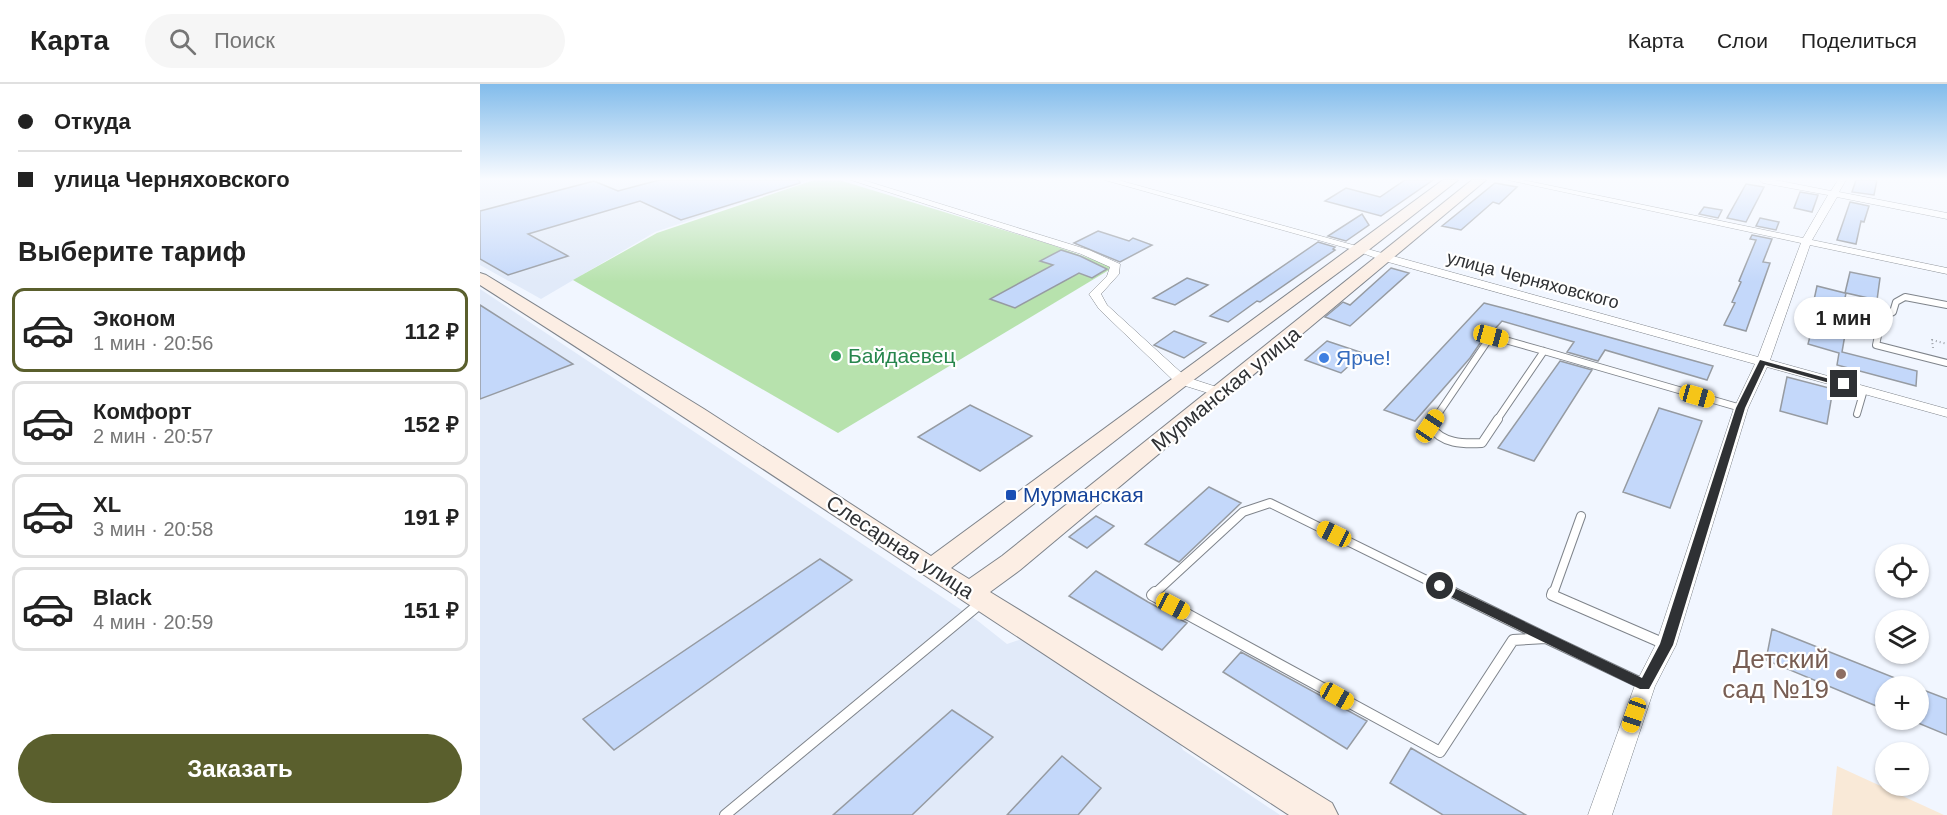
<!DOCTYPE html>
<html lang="ru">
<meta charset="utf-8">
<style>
body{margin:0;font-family:Arial,sans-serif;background:#f6f6f6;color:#222;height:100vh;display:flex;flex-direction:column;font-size:22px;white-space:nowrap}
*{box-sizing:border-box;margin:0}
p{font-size:20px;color:#767676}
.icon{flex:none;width:33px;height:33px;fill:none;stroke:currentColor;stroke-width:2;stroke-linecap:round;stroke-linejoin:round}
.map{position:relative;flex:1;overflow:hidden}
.details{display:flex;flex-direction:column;background:#fff;width:480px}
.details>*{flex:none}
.hud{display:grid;align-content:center;height:132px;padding:0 18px;background:#fff}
.controls{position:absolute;left:1395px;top:460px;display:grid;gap:12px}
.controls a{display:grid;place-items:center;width:54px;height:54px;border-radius:50%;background:#fff;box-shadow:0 2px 4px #0004;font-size:30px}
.end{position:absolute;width:27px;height:27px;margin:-14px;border:8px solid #2f3134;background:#fff;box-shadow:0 0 0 3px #fff}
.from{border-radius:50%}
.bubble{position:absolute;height:42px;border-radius:21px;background:#fff;box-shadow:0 2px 4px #0004;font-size:20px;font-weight:700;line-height:42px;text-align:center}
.car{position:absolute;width:18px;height:36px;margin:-18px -9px;border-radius:8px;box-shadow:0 0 4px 2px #0007;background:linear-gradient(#f5c518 24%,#345 0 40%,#f5c518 0 76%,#345 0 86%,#f5c518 0)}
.hud b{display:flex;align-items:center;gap:21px;height:57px;font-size:22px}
.hud b+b{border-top:2px solid #e0e0e0}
.hud i{width:15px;height:15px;background:#222}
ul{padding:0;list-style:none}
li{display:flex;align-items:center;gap:18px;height:84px;margin:0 12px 9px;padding:0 6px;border:3px solid #e0e0e0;border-radius:12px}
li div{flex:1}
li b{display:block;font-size:22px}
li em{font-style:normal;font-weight:700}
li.selected{border-color:#5a5f2d}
li>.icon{width:54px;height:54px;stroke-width:1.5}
h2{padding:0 18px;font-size:27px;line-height:72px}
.action{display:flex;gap:12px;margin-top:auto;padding:12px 18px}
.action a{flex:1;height:69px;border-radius:36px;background:#5a5f2d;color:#fff;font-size:24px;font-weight:700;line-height:69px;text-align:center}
header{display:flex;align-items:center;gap:36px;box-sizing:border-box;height:84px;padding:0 30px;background:#fff;border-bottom:2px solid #e0e0e0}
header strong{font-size:28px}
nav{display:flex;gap:33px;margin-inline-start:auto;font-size:21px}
.search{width:420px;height:54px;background:#f6f6f6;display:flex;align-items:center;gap:15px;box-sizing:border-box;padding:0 21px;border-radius:33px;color:#767676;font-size:22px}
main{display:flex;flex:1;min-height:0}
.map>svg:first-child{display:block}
</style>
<header>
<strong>Карта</strong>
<div class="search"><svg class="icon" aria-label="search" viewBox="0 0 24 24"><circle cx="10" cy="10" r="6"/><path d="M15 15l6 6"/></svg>Поиск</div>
<nav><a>Карта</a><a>Слои</a><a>Поделиться</a></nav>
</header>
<main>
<section class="details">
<div class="hud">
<b><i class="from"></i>Откуда</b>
<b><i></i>улица Черняховского</b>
</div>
<h2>Выберите тариф</h2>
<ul>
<li class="selected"><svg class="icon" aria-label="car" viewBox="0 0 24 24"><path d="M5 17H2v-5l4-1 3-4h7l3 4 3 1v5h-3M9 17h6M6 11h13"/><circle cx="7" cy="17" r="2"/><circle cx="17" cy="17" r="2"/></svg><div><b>Эконом</b><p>1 мин · 20:56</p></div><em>112 ₽</em></li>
<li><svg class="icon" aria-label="car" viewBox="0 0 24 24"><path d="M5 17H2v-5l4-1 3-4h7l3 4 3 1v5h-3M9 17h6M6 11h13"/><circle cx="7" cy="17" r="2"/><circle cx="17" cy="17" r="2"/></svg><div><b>Комфорт</b><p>2 мин · 20:57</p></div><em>152 ₽</em></li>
<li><svg class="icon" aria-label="car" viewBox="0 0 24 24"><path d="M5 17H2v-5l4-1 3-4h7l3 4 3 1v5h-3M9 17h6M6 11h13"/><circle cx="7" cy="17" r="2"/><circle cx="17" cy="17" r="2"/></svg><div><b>XL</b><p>3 мин · 20:58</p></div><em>191 ₽</em></li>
<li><svg class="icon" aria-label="car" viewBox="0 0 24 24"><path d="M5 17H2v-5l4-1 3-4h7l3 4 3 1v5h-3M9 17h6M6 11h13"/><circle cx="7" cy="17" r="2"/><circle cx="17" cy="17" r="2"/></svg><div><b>Black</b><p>4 мин · 20:59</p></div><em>151 ₽</em></li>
</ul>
<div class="action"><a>Заказать</a></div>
</section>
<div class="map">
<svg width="1467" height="731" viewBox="0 0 1467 731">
<rect width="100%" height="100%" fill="#f1f6ff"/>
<!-- commercial -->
<path fill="#f9e9d7" d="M1357,682L1464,731H1352Z"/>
<!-- built -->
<path fill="#e1eaf9" d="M0,96H329L175,148L61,215L0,181Z
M0,205L498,537L527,560L551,552L689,636L703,666L800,731H0Z"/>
<!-- green -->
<path fill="#b7e2ad" d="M334,96H359L569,160L634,183L358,349L93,196L177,149Z"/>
<!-- building -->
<path fill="#c4d8fa" stroke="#969ba2" stroke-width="1.5" d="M179,96H319L320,99L201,136L160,117L48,150L88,172L28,191L0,175V127L114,97L138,107Z
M925,96H953L901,132L845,117L866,104L900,113Z
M1376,96H1397L1394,111L1372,108Z
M1015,99L1037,103L1019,120L1013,118L981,146L962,142Z
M1266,100L1284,103L1266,138L1247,134Z
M1320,108L1338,111L1332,128L1314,124Z
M1370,118L1389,122L1384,138L1381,137L1376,160L1357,156Z
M1224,123L1242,126L1238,134L1219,130Z
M882,130L889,141L866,157L848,152Z
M1280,134L1299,138L1296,146L1276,142Z
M618,147L649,157L653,154L672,161L640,178L594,159Z
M1272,151L1292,155L1283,178L1290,179L1266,247L1244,241L1255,219L1252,218L1261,198L1259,197L1276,156L1270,155Z
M838,158L855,163L853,165L855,166L780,218L777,217L748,238L730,232Z
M581,166L600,172L627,185L612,194L599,189L535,224L510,215L573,181L560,177Z
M911,184L929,189L870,242L845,233L863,218L870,221Z
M1370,188L1400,194L1397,216L1366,209L1359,243L1366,245L1362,268L1437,287L1436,302L1357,281L1359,269L1328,260L1337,226L1332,225L1337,202L1365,209Z
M707,194L728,201L695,221L673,214Z
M1004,219L1031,226L1233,282L1227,296L1125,266L1118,277L1087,268L1094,258L1022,237L1013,247L1007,249L990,274L935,337L904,326Z
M0,221L93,280L0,315Z
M694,247L726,259L704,274L674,261Z
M847,257L883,269L861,289L825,276Z
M1080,277L1112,286L1054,377L1018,364Z
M1307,293L1353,305L1347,340L1300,327Z
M490,321L552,352L500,387L438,353Z
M1179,324L1222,337L1190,424L1143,408Z
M729,403L761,419L699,478L665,460Z
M616,432L634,442L607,464L589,453Z
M340,475L372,496L134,666L103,635Z
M616,487L668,518L707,539L682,566L589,512Z
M1292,545L1435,602V603H1406V626L1286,576Z
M761,568L887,637L867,665L743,588Z
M1438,604L1467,615V651L1438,639Z
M472,626L513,653L432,731H353Z
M931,664L1046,731H963L910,699Z
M582,672L621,704L598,731H527Z"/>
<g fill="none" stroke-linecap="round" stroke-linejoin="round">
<defs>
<path id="lane-far2" d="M1467,221L1425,213L1416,218L1413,228L1402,233L1396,261L1467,279
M1064,267L1261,324
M1377,330L1384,306
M954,336L1011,252L1064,267
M1017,336L1064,267"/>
<path id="lane-far1" d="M955,335L950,342C962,360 983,360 1002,359L1018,335
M674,510L763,428L790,419L975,510
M1073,510L1101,432"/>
<path id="lane" d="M675,508L672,511L960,668L1033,556L1066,554
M972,508L1066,554
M1073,508L1072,511L1185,560
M1066,554L1165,601
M245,731L502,518"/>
<path id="street" d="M371,96H383L609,166L640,180L639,190L621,210L627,221L706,293L746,306L748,309L741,313L696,299L619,225L609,210L627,192L630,183L601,170Z
M625,96H638L1278,273L1321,159L1028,96H1043L1323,154L1348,111L1283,99L1279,96H1295L1351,107L1358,96H1366L1359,108L1467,129V135L1357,113L1332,156L1467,184V190L1330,161L1290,276L1467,325V333L1287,283L1268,324L1196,561L1175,602L1132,731H1108L1155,601L1176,560L1254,324L1275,280L901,176L877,167Z"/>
<path id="secondary" d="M963,96H978L886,168L708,300L471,484L489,495L522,472L992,96H1006L540,486L510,508L852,719L858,731H809C539,555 272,375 0,201V189L6,191L224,325L451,472Z"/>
</defs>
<!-- lane-far2 casing -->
<use href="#lane-far2" stroke="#7f848b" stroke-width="8"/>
<!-- lane-far1 casing -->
<use href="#lane-far1" stroke="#7f848b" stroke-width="10"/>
<!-- lane casing -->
<use href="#lane" stroke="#7f848b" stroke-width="12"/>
<!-- street casing -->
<use href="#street" stroke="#7f848b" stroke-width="1"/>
<!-- secondary casing -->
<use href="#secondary" stroke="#7f848b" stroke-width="2"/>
<!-- path -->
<path stroke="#9ea2a8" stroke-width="2" stroke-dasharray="1 3" stroke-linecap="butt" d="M1453,264L1452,256L1467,260"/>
<!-- lane-far2 -->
<use href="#lane-far2" stroke="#fff" stroke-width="6"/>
<!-- lane-far1 -->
<use href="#lane-far1" stroke="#fff" stroke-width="8"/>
<!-- lane -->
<use href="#lane" stroke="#fff" stroke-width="10"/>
<!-- street -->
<use href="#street" fill="#fff" fill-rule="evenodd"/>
<!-- secondary -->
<use href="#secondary" fill="#fceee4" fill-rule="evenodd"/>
</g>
<!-- sky -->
<linearGradient id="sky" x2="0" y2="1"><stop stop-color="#82bceb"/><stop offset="0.48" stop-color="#f9fbff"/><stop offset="1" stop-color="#f9fbff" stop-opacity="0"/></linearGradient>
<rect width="1467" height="198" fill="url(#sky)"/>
<!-- route -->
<path fill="#2f3134" d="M1280,276L1368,300L1364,303L1285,281L1265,324L1193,561L1169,605H1160L955,505V499H964L1162,594L1180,560L1256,324Z"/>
<!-- markers -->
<circle fill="#2e9e5b" stroke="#fff" stroke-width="2" cx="356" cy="272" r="6"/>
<circle fill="#3f7fe0" stroke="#fff" stroke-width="2" cx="844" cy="274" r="6"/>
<rect fill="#1a4fb4" stroke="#fff" stroke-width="2" x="525" y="405" width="12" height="12" rx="3"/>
<circle fill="#8d6e63" stroke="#fff" stroke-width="2" cx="1361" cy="590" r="6"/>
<g text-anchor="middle" stroke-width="4.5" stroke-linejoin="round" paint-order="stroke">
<!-- far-street labels -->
<g font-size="18" fill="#2f3134" stroke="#fff">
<text transform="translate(1053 196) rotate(15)" y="6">улица Черняховского</text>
</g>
<!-- leisure labels -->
<g font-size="21" fill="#27864d" stroke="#fff" text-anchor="start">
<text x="368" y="279">Байдаевец</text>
</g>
<!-- shop labels -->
<g font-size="21" fill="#366cbe" stroke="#fff" text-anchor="start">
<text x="856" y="281">Ярче!</text>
</g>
<!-- street labels -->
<g font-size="21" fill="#2f3134" stroke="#fff">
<text transform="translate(746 305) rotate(-39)" y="7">Мурманская улица</text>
<text transform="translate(420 463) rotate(33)" y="7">Слесарная улица</text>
</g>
<!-- transit labels -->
<g font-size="21" fill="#164399" stroke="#fff" text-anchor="start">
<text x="543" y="418">Мурманская</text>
</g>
<!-- near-education labels -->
<g font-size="26" fill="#785e54" stroke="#fff" text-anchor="end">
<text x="1349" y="584">Детский<tspan x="1349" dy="30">сад №19</tspan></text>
</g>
</g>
</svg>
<div class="controls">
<a><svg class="icon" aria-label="locate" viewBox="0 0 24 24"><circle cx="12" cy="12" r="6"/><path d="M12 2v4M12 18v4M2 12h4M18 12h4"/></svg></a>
<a><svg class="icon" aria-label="layers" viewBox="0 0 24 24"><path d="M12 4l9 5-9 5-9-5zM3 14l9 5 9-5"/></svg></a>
<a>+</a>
<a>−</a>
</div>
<i class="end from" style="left:960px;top:502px"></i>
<i class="end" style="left:1364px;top:300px"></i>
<div class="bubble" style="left:1314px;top:213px;width:99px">1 мин</div>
<i class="car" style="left:1011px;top:252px;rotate:105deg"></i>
<i class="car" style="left:1217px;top:312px;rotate:106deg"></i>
<i class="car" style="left:950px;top:342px;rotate:34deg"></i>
<i class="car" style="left:854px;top:450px;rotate:296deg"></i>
<i class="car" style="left:693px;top:522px;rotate:118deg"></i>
<i class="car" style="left:857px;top:612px;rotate:119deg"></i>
<i class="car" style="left:1154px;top:631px;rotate:199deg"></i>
</div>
</main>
